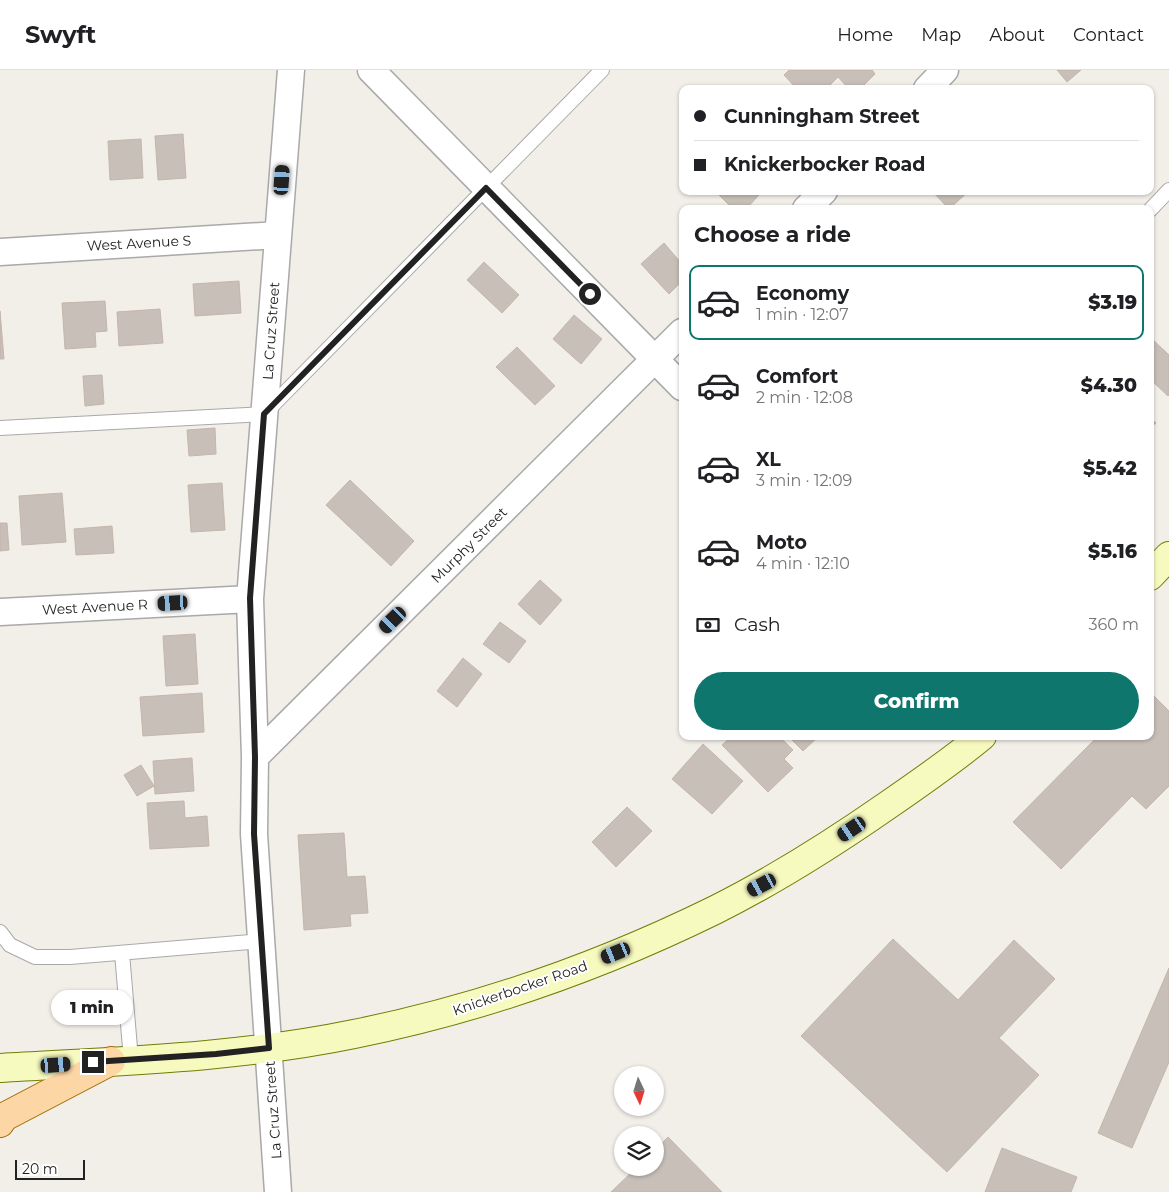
<!DOCTYPE html>
<meta charset="utf-8">
<style>
body{margin:0;font-family:Montserrat,sans-serif;background:#f2f2f2;color:#202124;height:100vh;display:flex;flex-direction:column;font-size:19px;white-space:nowrap}
*{box-sizing:border-box;margin:0}
p{font-size:16px;color:#757577}
.icon{flex:none;width:28px;height:28px;fill:none;stroke:currentColor;stroke-width:2;stroke-linecap:round;stroke-linejoin:round}
.map{position:relative;flex:1;overflow:hidden}
.details{position:absolute;left:679px;top:135px;width:475px;height:535px;display:flex;flex-direction:column;background:#fff;border-radius:10px;box-shadow:0 1px 4px #0004}
.details>*{flex:none}
.hud{position:absolute;left:679px;top:15px;width:475px;height:110px;border-radius:10px;box-shadow:0 1px 4px #0004;display:grid;align-content:center;height:110px;padding:0 15px;background:#fff}
.needle{width:32px;rotate:176deg}
.fabs{position:absolute;left:614px;top:996px;display:grid;gap:10px}
.fabs a{display:grid;place-items:center;width:50px;height:50px;border-radius:50%;background:#fff;box-shadow:0 1px 4px #0004;font-size:25px}
.scale{position:absolute;left:15px;bottom:12px;width:70px;box-sizing:border-box;padding-left:5px;border:2px solid #222;border-top:0;font-size:14px;line-height:18px;white-space:nowrap;color:#222;-webkit-text-stroke:4px #fff;paint-order:stroke}
.end{position:absolute;width:22px;height:22px;margin:-11px;border:6px solid #222;background:#fff;box-shadow:0 0 0 2px #fff}
.from{border-radius:50%}
.bubble{position:absolute;height:35px;border-radius:18px;background:#fff;box-shadow:0 1px 4px #0004;font-size:16px;font-weight:800;line-height:35px;text-align:center}
.car{position:absolute;width:15px;height:30px;margin:-15px -8px;border-radius:6px;box-shadow:0 0 4px 1px #0007;background:linear-gradient(#222 24%,#8ab4d8 0 40%,#222 0 76%,#8ab4d8 0 86%,#222 0)}
.hud b{display:flex;align-items:center;gap:18px;height:48px;font-size:19px}
.hud b+b{border-top:1px solid #e0e0e0}
.hud i{width:12px;height:12px;background:#202124}
ul{padding:0;list-style:none}
li{display:flex;align-items:center;gap:15px;height:75px;margin:0 10px 8px;padding:0 5px;border:2px solid transparent;border-radius:10px}
li div{flex:1}
li b{display:block;font-size:19px}
li em{font-style:normal;font-weight:800}
li.on{border-color:#0f766e}
li>.icon{width:45px;height:45px;stroke-width:1.5}
h2{padding:0 15px;font-size:22px;line-height:60px}
.pay{display:flex;align-items:center;gap:12px;height:55px;padding:0 15px;font-size:19px}
.pay p{margin-inline-start:auto}
.cta{display:flex;gap:10px;margin-top:auto;padding:10px 15px}
.cta a{flex:1;height:58px;border-radius:30px;background:#0f766e;color:#fff;font-size:20px;font-weight:800;line-height:58px;text-align:center}
header{display:flex;align-items:center;gap:30px;box-sizing:border-box;height:70px;padding:0 25px;background:#fff;border-bottom:1px solid #e0e0e0}
header strong{font-size:24px}
nav{display:flex;gap:28px;margin-inline-start:auto;font-size:18px}
.map>svg:first-child{display:block}
</style>
<header>
<strong>Swyft</strong>
<nav><a>Home</a><a>Map</a><a>About</a><a>Contact</a></nav>
</header>
<div class="map">
<svg width="1169" height="1122" viewBox="0 0 1169 1122">
<rect width="100%" height="100%" fill="#f2efe9"/>
<!-- building -->
<path fill="#c7bfb8" stroke="#c4b6ab" d="M789,0H872L875,4L860,19H849L838,7L826,19H797L784,5Z
M1057,0H1081L1067,12Z
M183,64L186,108L158,110L155,66Z
M141,69L143,108L110,110L108,71Z
M715,121H756L759,125L746,139H733Z
M932,121H969L949,139Z
M664,173L682,194V211L669,224L641,194Z
M484,192L519,225L502,243L467,210Z
M239,211L241,243L195,246L193,214Z
M105,231L107,261L95,262L96,277L65,279L62,233Z
M160,239L163,273L119,276L117,242Z
M0,241L4,289H0Z
M574,245L602,269L581,294L553,269Z
M1150,267L1169,285V325L1168,326L1150,309Z
M517,277L555,316L535,335L496,297Z
M102,305L104,334L85,336L83,306Z
M1150,347L1156,353L1150,359Z
M215,358L216,384L189,386L187,360Z
M350,410L414,471L391,496L326,435Z
M222,413L225,460L191,462L188,415Z
M62,423L66,472L22,475L19,426Z
M0,453H7L9,480L0,481Z
M112,456L114,483L76,485L74,459Z
M540,510L562,530L540,555L518,534Z
M500,552L526,571L509,593L483,574Z
M195,564L198,614L166,616L163,566Z
M463,588L482,604L457,637L437,621Z
M1150,622L1169,641V716L1146,739L1132,726L1061,799L1013,752L1098,666H1150Z
M202,623L204,662L143,666L140,627Z
M732,666H779L793,680L784,689L793,698L768,722L722,675Z
M788,666H819L803,681Z
M703,674L743,711L712,744L672,709Z
M192,688L194,721L155,724L153,691Z
M141,695L154,716L137,726L124,705Z
M184,731L185,748L207,746L209,776L150,779L147,733Z
M627,737L652,761L616,797L592,772Z
M344,763L347,807L365,806L368,843L350,844L351,856L304,860L298,765Z
M893,869L958,930L1014,870L1055,909L999,968L1039,1005L947,1102L801,966Z
M1169,898V992L1132,1078L1098,1063Z
M668,1067L722,1122H611L636,1098H655V1080Z
M1002,1078L1077,1107L1071,1122H985Z"/>
<g fill="none" stroke-linecap="round" stroke-linejoin="round">
<defs>
<path id="service" d="M1150,140L1169,120
M0,358L264,344L602,0
M0,862L10,875L35,887H70L262,871
M122,883L131,990"/>
<path id="minor" d="M371,0L682,317
M927,19L945,0
M806,139L824,121
M0,182L278,165
M0,542L250,529
M255,687L682,262
M278,1122L254,764L255,687L250,529L291,0"/>
<path id="secondary" d="M1150,506L1169,486
M0,998C118,991 238,988 354,964C479,939 601,896 715,840C775,810 832,774 888,735C920,713 952,691 982,666"/>
<path id="primary" d="M0,1053L4,1047L111,991"/>
</defs>
<!-- service casing -->
<use href="#service" stroke="#a9a9a9" stroke-width="16"/>
<!-- minor casing -->
<use href="#minor" stroke="#a9a9a9" stroke-width="29"/>
<!-- secondary casing -->
<use href="#secondary" stroke="#707d05" stroke-width="30"/>
<!-- primary casing -->
<use href="#primary" stroke="#a06b00" stroke-width="30"/>
<!-- service -->
<use href="#service" stroke="#fff" stroke-width="14"/>
<!-- minor -->
<use href="#minor" stroke="#fff" stroke-width="26"/>
<!-- secondary -->
<use href="#secondary" stroke="#f7fabf" stroke-width="28"/>
<!-- primary -->
<use href="#primary" stroke="#fcd6a4" stroke-width="28"/>
</g>
<g fill="none" stroke-linecap="round" stroke-linejoin="round">
<!-- route -->
<path stroke="#222" stroke-width="6" d="M93,992L216,984L269,978L254,764L255,687L250,528L264,344L486,118L590,224"/>
</g>
<g text-anchor="middle" stroke-width="4" stroke-linejoin="round" paint-order="stroke">
<!-- street labels -->
<g font-size="14" fill="#222" stroke="#fff">
<text transform="translate(139 173) rotate(-3)" y="5">West Avenue S</text>
<text transform="translate(271 261) rotate(-86)" y="5">La Cruz Street</text>
<text transform="translate(469 475) rotate(-45)" y="5">Murphy Street</text>
<text transform="translate(95 537) rotate(-3)" y="5">West Avenue R</text>
<text transform="translate(520 918) rotate(-19)" y="5">Knickerbocker Road</text>
<text transform="translate(273 1040) rotate(-94)" y="5">La Cruz Street</text>
</g>
</g>
</svg>
<div class="fabs">
<a><svg class="needle" viewBox="-14 -14 28 28"><path d="M0-13l5 13h-10z" fill="#e53935"/><path d="M0 13l5-13h-10z" fill="#757577"/></svg></a>
<a><svg class="icon" aria-label="layers" viewBox="0 0 24 24"><path d="M12 4l9 5-9 5-9-5zM3 14l9 5 9-5"/></svg></a>
</div>
<div class="scale">20 m</div>
<i class="end from" style="left:590px;top:224px"></i>
<i class="end" style="left:93px;top:992px"></i>
<div class="bubble" style="left:51px;top:920px;width:82px">1 min</div>
<i class="car" style="left:282px;top:110px;rotate:4deg"></i>
<i class="car" style="left:173px;top:533px;rotate:267deg"></i>
<i class="car" style="left:393px;top:550px;rotate:226deg"></i>
<i class="car" style="left:852px;top:759px;rotate:236deg"></i>
<i class="car" style="left:762px;top:815px;rotate:242deg"></i>
<i class="car" style="left:616px;top:883px;rotate:248deg"></i>
<i class="car" style="left:56px;top:995px;rotate:86deg"></i>
<div class="hud">
<b><i class="from"></i>Cunningham Street</b>
<b><i></i>Knickerbocker Road</b>
</div>
<section class="details">
<h2>Choose a ride</h2>
<ul>
<li class="on"><svg class="icon" aria-label="car" viewBox="0 0 24 24"><path d="M5 17H2v-5l4-1 3-4h7l3 4 3 1v5h-3M9 17h6M6 11h13"/><circle cx="7" cy="17" r="2"/><circle cx="17" cy="17" r="2"/></svg><div><b>Economy</b><p>1 min · 12:07</p></div><em>$3.19</em></li>
<li><svg class="icon" aria-label="car" viewBox="0 0 24 24"><path d="M5 17H2v-5l4-1 3-4h7l3 4 3 1v5h-3M9 17h6M6 11h13"/><circle cx="7" cy="17" r="2"/><circle cx="17" cy="17" r="2"/></svg><div><b>Comfort</b><p>2 min · 12:08</p></div><em>$4.30</em></li>
<li><svg class="icon" aria-label="car" viewBox="0 0 24 24"><path d="M5 17H2v-5l4-1 3-4h7l3 4 3 1v5h-3M9 17h6M6 11h13"/><circle cx="7" cy="17" r="2"/><circle cx="17" cy="17" r="2"/></svg><div><b>XL</b><p>3 min · 12:09</p></div><em>$5.42</em></li>
<li><svg class="icon" aria-label="car" viewBox="0 0 24 24"><path d="M5 17H2v-5l4-1 3-4h7l3 4 3 1v5h-3M9 17h6M6 11h13"/><circle cx="7" cy="17" r="2"/><circle cx="17" cy="17" r="2"/></svg><div><b>Moto</b><p>4 min · 12:10</p></div><em>$5.16</em></li>
</ul>
<div class="pay"><svg class="icon" aria-label="cash" viewBox="0 0 24 24"><path d="M3 7h18v10H3z"/><circle cx="12" cy="12" r="2"/></svg>Cash<p>360 m</p></div>
<div class="cta"><a>Confirm</a></div>
</section>
</div>
